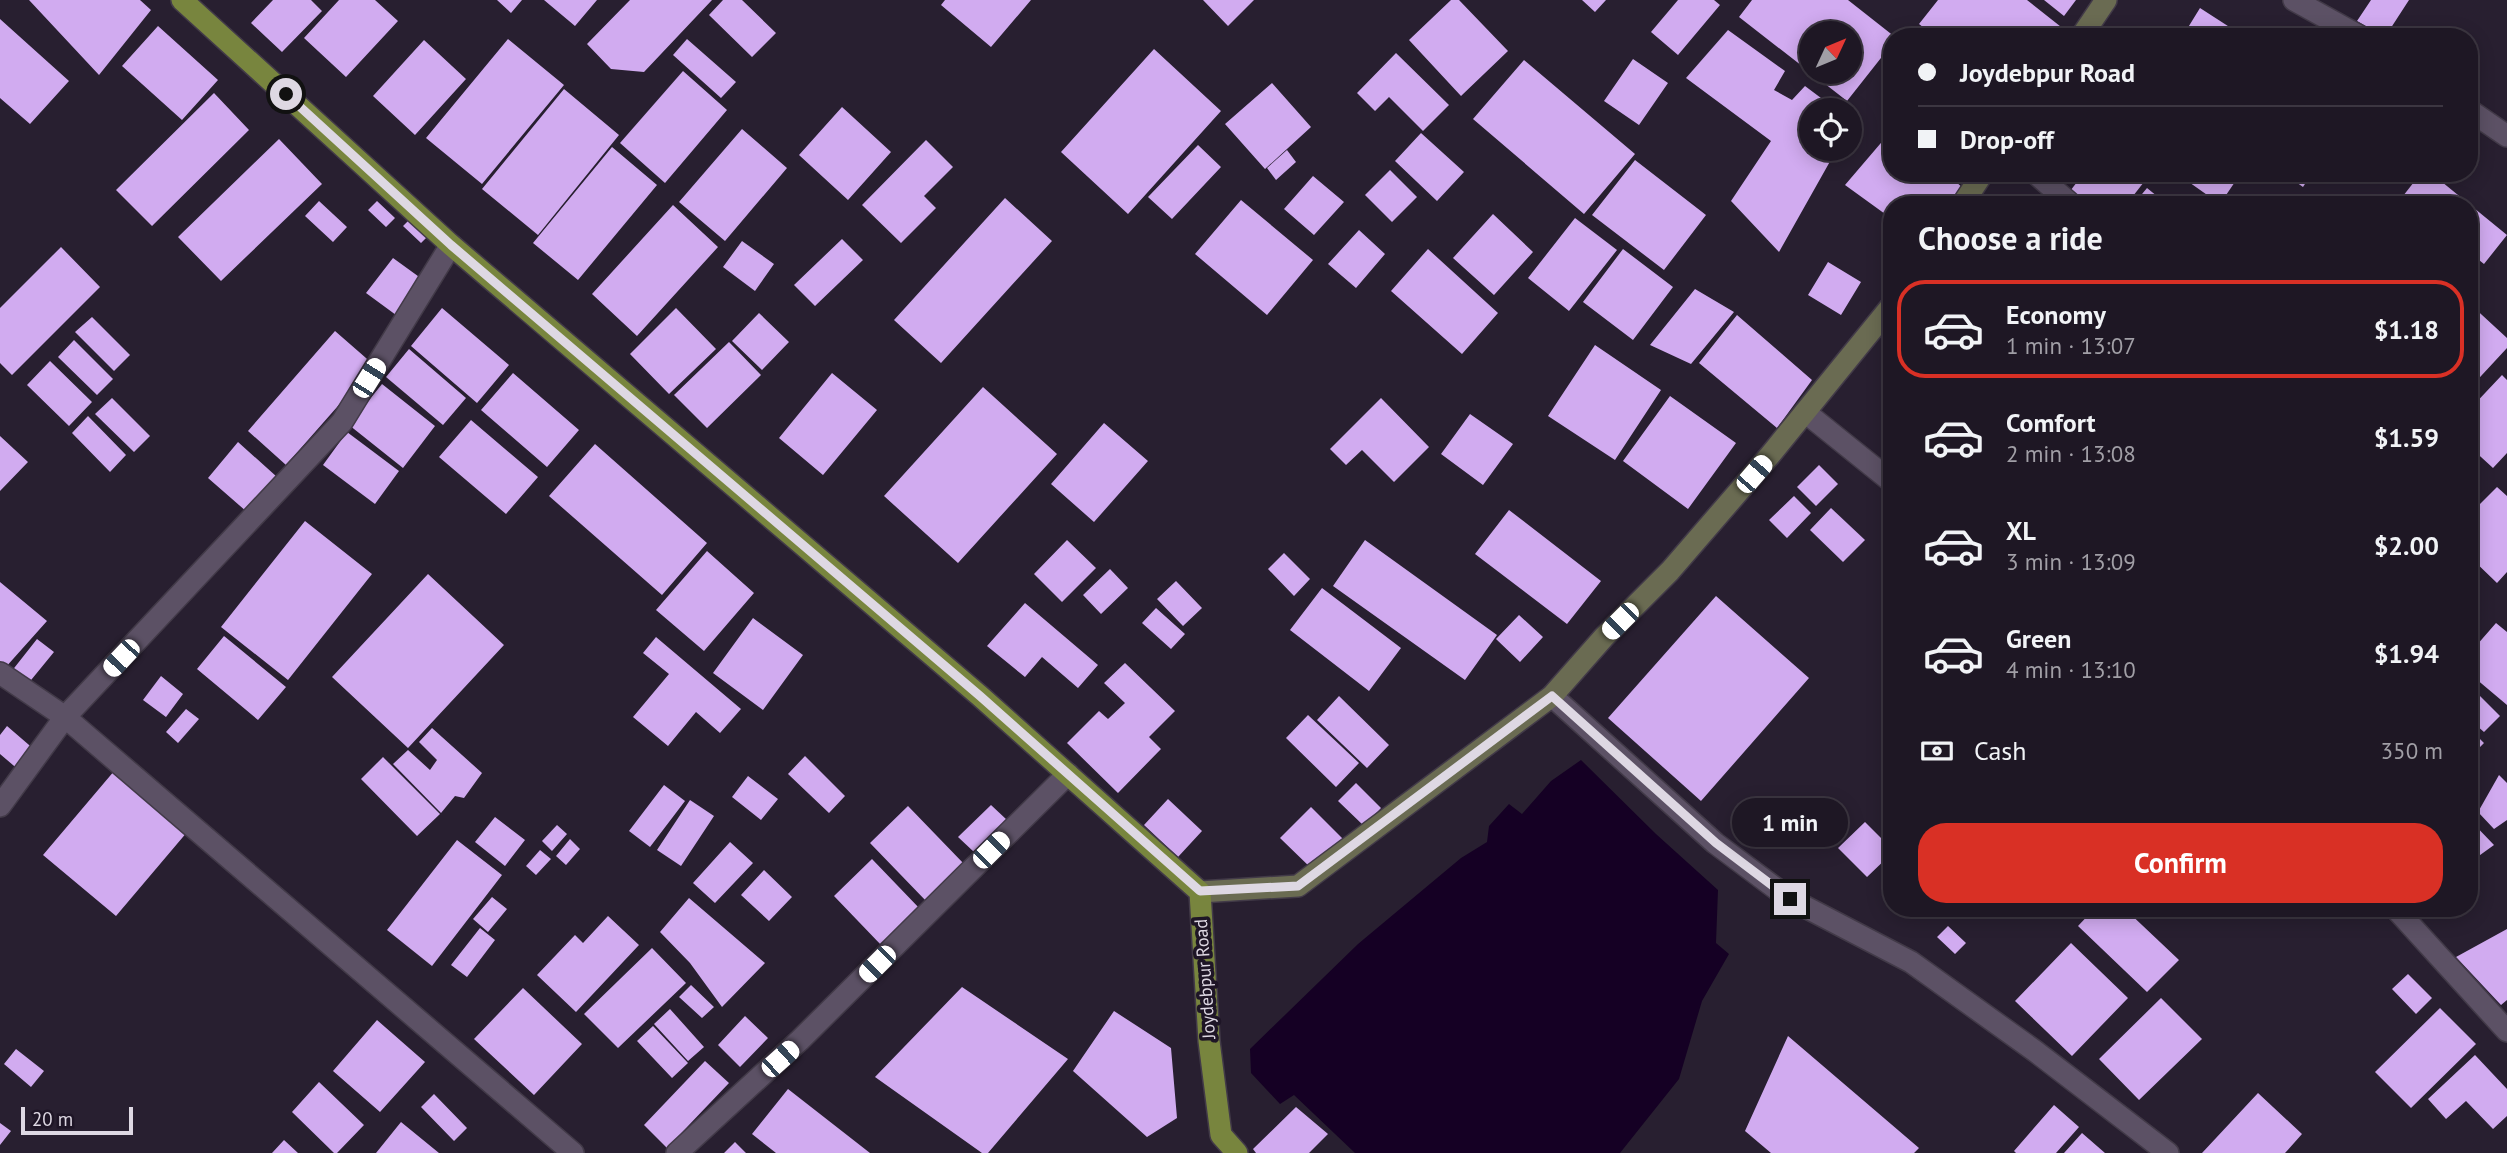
<!DOCTYPE html>
<meta charset="utf-8">
<style>
body{margin:0;font-family:"PT Sans",sans-serif;background:#26202c;color:#f1f3f6;height:100vh;display:flex;flex-direction:column;font-size:26px;white-space:nowrap}
*{box-sizing:border-box;margin:0}
p{font-size:23px;color:#a19fa6}
.icon{flex:none;width:38px;height:38px;fill:none;stroke:currentColor;stroke-width:2;stroke-linecap:round;stroke-linejoin:round}
.map{position:relative;flex:1;overflow:hidden}
.side{position:absolute;left:1883px;top:196px;width:595px;height:721px;display:flex;flex-direction:column;background:#1e1724;border-radius:28px;box-shadow:0 4px 18px #0003,0 0 0 2px #3c3641}
.side>*{flex:none}
.top-card{position:absolute;left:1883px;top:28px;width:595px;height:154px;border-radius:28px;box-shadow:0 4px 18px #0003,0 0 0 2px #3c3641;display:grid;align-content:center;height:154px;padding:0 35px;background:#1e1724}
.needle{width:46px;rotate:46deg}
.tools{position:absolute;left:1799px;top:21px;display:grid;gap:14px}
.tools a{display:grid;place-items:center;width:63px;height:63px;border-radius:50%;background:#1e1724;box-shadow:0 4px 18px #0003,0 0 0 2px #3c3641;font-size:35px}
.scale{position:absolute;left:21px;bottom:18px;width:112px;box-sizing:border-box;padding-left:7px;border:4px solid #ded8e3;border-top:0;font-size:19px;line-height:24px;white-space:nowrap;color:#ded8e3;-webkit-text-stroke:5px #1e1526;paint-order:stroke}
.end{position:absolute;width:32px;height:32px;margin:-16px;border:9px solid #ded8e3;background:#111;box-shadow:0 0 0 4px #111}
.from{border-radius:50%}
.bubble{position:absolute;height:49px;border-radius:24px;background:#1e1724;box-shadow:0 4px 18px #0003,0 0 0 2px #3c3641;font-size:23px;font-weight:700;line-height:49px;text-align:center}
.car{position:absolute;width:21px;height:42px;margin:-21px -10px;border-radius:9px;box-shadow:0 0 5px 2px #0007;background:linear-gradient(#fff 24%,#345 0 40%,#fff 0 76%,#345 0 86%,#fff 0)}
.top-card b{display:flex;align-items:center;gap:24px;height:66px;font-size:26px}
.top-card b+b{border-top:2px solid #3c3641}
.top-card i{width:18px;height:18px;background:#f1f3f6}
ul{padding:0;list-style:none}
li{display:flex;align-items:center;gap:21px;height:98px;margin:0 14px 10px;padding:0 21px;border:4px solid transparent;border-radius:28px}
li div{flex:1}
li b{display:block;font-size:26px}
li em{font-style:normal;font-weight:700}
li.selected{border-color:#d93025}
li>.icon{width:63px;height:63px;stroke-width:1.5}
h2{padding:0 35px;font-size:32px;line-height:84px}
.pay{display:flex;align-items:center;gap:18px;height:77px;padding:0 35px;font-size:26px}
.pay p{margin-inline-start:auto}
.button{display:flex;gap:14px;margin-top:auto;padding:14px 35px}
.button a{flex:1;height:80px;border-radius:28px;background:#d93025;color:#fff;font-size:28px;font-weight:700;line-height:80px;text-align:center}
.map>svg:first-child{display:block}
</style>
<div class="map">
<svg width="2507" height="1153" viewBox="0 0 2507 1153">
<rect width="100%" height="100%" fill="#281f30"/>
<!-- water -->
<path fill="#150024" d="M1581,760L1656,834L1718,890L1716,943L1729,954L1702,1001L1679,1079L1620,1153H1355L1294,1095L1280,1104L1251,1073L1250,1049L1358,944L1461,858L1487,842L1489,826L1509,804L1522,814L1551,781Z"/>
<!-- building -->
<path fill="#d1abf0" fill-rule="evenodd" d="M29,0H140L151,10L99,75Z
M273,0H311L322,11L282,52L251,23Z
M339,0H375L398,21L346,77L304,38Z
M497,0H522L511,13Z
M544,0H597L575,26Z
M630,0H712L644,72L611,69L587,44Z
M723,0H742L776,33L752,57L709,15Z
M945,0H1031L991,47L941,5Z
M1203,0H1254L1228,26Z
M1451,0H1459L1508,51L1461,96L1409,40Z
M1582,0H1606L1595,12Z
M1678,0H1714L1720,5L1678,55L1651,32Z
M1752,0H1848L1895,37H1892V44L1847,101L1739,17ZM1811,33H1850V72H1811Z
M1938,0H2027L2070,34L2068,37H1936L1919,24Z
M2044,0H2076L2064,16Z
M2371,0H2409L2385,37L2357,21Z
M2200,8L2231,28L2225,37H2188L2184,34Z
M0,19L69,81L30,124L0,98Z
M158,26L218,80L182,120L122,66Z
M1728,30L1785,71L1774,90L1792,100L1805,86L1837,110H1811V149H1837L1779,252L1731,201L1771,141L1686,78Z
M508,39L564,85L482,184L426,138Z
M687,39L736,82L721,98L673,55Z
M424,40L466,79L415,135L373,96Z
M1154,49L1221,111L1128,214L1061,152Z
M1396,53L1449,105L1423,131L1389,97L1375,111L1357,93Z
M1633,59L1668,83L1639,125L1604,101Z
M1524,60L1635,154L1584,214L1473,119Z
M683,71L727,110L665,183L620,143Z
M1272,83L1311,127L1265,169L1225,124Z
M564,89L619,135L538,235L482,189Z
M214,93L249,130L152,226L116,190Z
M842,107L891,152L848,200L799,155Z
M742,129L787,168L725,241L679,202Z
M1892,130V173H1946L1964,189L1953,205H1892V219L1845,185Z
M1421,133L1464,172L1437,201L1395,161Z
M279,139L322,184L221,281L178,237Z
M926,140L953,167L924,196L936,208L901,243L862,205Z
M1198,145L1221,167L1172,219L1148,197Z
M612,147L657,185L578,280L533,243Z
M1287,150L1296,162L1276,180L1267,168Z
M1635,160L1706,215L1664,270L1592,215Z
M1390,170L1417,197L1392,222L1365,195Z
M2084,173H2151L2126,205H2079L2067,195Z
M2176,173H2241L2220,204Z
M2283,173H2312L2303,187Z
M2421,173H2431L2507,235L2484,264L2469,252V205H2396Z
M1313,176L1344,202L1314,235L1284,209Z
M2147,188L2168,205H2133Z
M2265,196L2276,205H2258Z
M1005,198L1052,241L941,363L894,320Z
M1241,200L1313,260L1267,315L1195,254Z
M319,201L347,227L333,242L305,216Z
M377,201L395,218L386,227L368,210Z
M673,205L718,247L637,336L592,294Z
M1493,214L1533,252L1494,295L1453,258Z
M412,217L430,234L421,243L403,226Z
M1575,218L1617,250L1569,311L1528,278Z
M1359,230L1385,254L1356,288L1328,264Z
M842,239L863,260L815,306L794,285Z
M742,241L774,264L755,291L723,267Z
M61,247L100,287L12,375L0,363V308Z
M1428,249L1498,313L1462,354L1391,291Z
M1623,249L1673,287L1633,340L1583,302Z
M393,258L422,279L396,315L366,293Z
M1828,262L1861,282L1841,315L1808,295Z
M1695,289L1734,312L1691,364L1650,345Z
M2469,303L2507,338V348L2469,389Z
M442,308L509,365L477,403L411,346Z
M676,308L716,349L669,394L630,354Z
M759,313L789,342L762,370L732,341Z
M1737,315L1812,380L1777,428L1699,363Z
M92,317L130,355L114,371L75,332Z
M335,331L374,365L286,465L248,431Z
M74,340L113,379L97,395L58,357Z
M729,342L761,375L707,428L674,395Z
M1595,345L1661,390L1615,460L1548,416Z
M409,349L466,398L443,425L386,377Z
M50,361L92,402L69,426L27,385Z
M513,373L579,430L547,467L481,410Z
M832,373L877,410L823,475L779,438Z
M2502,375L2507,380V453L2493,468L2469,446V410Z
M382,384L435,426L403,468L349,425Z
M983,387L1057,454L958,563L884,496Z
M1670,396L1736,443L1688,509L1623,461Z
M112,398L150,436L134,452L95,414Z
M1381,398L1429,447L1394,482L1362,450L1346,465L1330,449Z
M1470,414L1513,444L1483,485L1441,454Z
M88,416L126,455L110,472L72,433Z
M471,420L538,477L506,514L439,457Z
M1104,423L1148,461L1094,522L1051,484Z
M347,432L399,471L375,504L323,465Z
M0,436L28,462L0,491Z
M238,442L277,477L247,512L208,478Z
M595,444L707,543L662,595L549,496Z
M1819,465L1838,484L1816,506L1797,487Z
M2497,487L2507,496V572L2497,583L2469,556V515Z
M1794,496L1811,513L1787,538L1769,520Z
M1831,508L1865,540L1843,562L1810,530Z
M1509,510L1601,581L1567,624L1475,554Z
M305,521L372,574L288,680L221,627Z
M1067,540L1096,568L1062,602L1034,574Z
M1365,540L1497,635L1465,680L1333,586Z
M707,551L754,593L704,651L656,610Z
M1284,553L1310,579L1294,596L1268,569Z
M1110,569L1128,588L1101,614L1083,595Z
M428,574L504,645L408,748L332,677Z
M1176,581L1202,608L1183,626L1157,599Z
M0,582L47,621L5,668L0,664Z
M1322,588L1401,648L1369,691L1290,630Z
M1716,596L1809,678L1701,801L1608,718Z
M1025,603L1098,665L1078,688L1042,657L1025,677L987,646Z
M1156,608L1185,634L1171,649L1142,623Z
M1519,615L1543,637L1520,662L1496,639Z
M753,618L803,655L763,710L713,673Z
M2496,623L2507,632V705L2469,673V654Z
M224,636L286,687L258,720L197,669Z
M656,637L741,709L720,733L696,712L668,746L633,717L669,674L643,653Z
M37,639L54,652L27,685L11,672Z
M1125,663L1175,711L1149,737L1161,749L1118,793L1067,743L1099,711L1108,719L1125,703L1104,683Z
M161,676L183,694L166,717L143,700Z
M2469,685L2500,716L2484,732L2469,719Z
M1339,696L1389,745L1367,768L1317,720Z
M186,709L199,719L178,743L166,732Z
M1308,715L1359,763L1336,787L1286,738Z
M7,726L36,751L20,771L0,754V735Z
M432,728L482,773L464,798L455,796L441,813L393,764L408,750L430,770L437,760L419,742Z
M2469,728L2484,743L2469,758Z
M805,756L845,796L829,813L788,774Z
M383,757L440,814L417,836L361,779Z
M115,770L188,831L116,916L43,855Z
M2499,775L2507,783V820L2494,829L2478,812Z
M748,776L778,799L761,820L732,797Z
M1356,783L1381,808L1364,826L1338,801Z
M664,785L685,801L650,847L629,831Z
M1168,799L1202,831L1178,857L1144,825Z
M690,800L714,816L681,866L657,850Z
M991,805L1007,820L974,852L958,837Z
M908,806L965,865L927,902L870,843Z
M1311,807L1344,840L1314,871L1280,838Z
M495,817L525,840L505,866L475,842Z
M2469,819L2494,845L2469,863Z
M1865,822L1892,849V853L1867,877L1838,848Z
M557,825L567,834L552,851L542,841Z
M570,839L580,849L566,865L556,856Z
M457,840L502,875L432,966L387,930Z
M730,842L753,863L715,903L693,883Z
M540,850L551,859L536,875L526,866Z
M872,859L921,910L882,946L834,896Z
M764,870L792,897L769,921L741,895Z
M492,897L507,909L488,932L473,919Z
M689,898L765,963L722,1007L690,963L660,932Z
M2095,908H2124L2179,960L2147,992L2078,926Z
M608,916L639,945L576,1012L537,975L575,935L583,943Z
M1948,926L1966,943L1955,954L1937,937Z
M480,928L495,940L467,977L451,965Z
M2507,929V1000L2501,1005L2456,957Z
M2071,943L2128,998L2072,1056L2015,1001Z
M652,948L686,983L618,1048L584,1014Z
M2408,974L2432,998L2416,1014L2392,989Z
M691,985L714,1007L702,1018L679,997Z
M962,987L1068,1059L988,1153H982L875,1077Z
M523,988L582,1044L534,1095L474,1039Z
M2161,998L2202,1039L2139,1100L2099,1059Z
M2440,1008L2476,1044L2411,1108L2375,1072Z
M670,1009L704,1047L688,1061L654,1024Z
M1114,1011L1171,1048L1177,1118L1147,1137L1073,1071Z
M745,1016L768,1038L740,1067L718,1045Z
M377,1020L425,1062L380,1112L333,1071Z
M653,1026L688,1063L672,1078L637,1041Z
M1788,1036L1919,1148L1914,1153H1771L1745,1131Z
M16,1049L44,1071L31,1087L4,1064Z
M2475,1055L2507,1089V1116L2493,1129L2466,1101L2446,1119L2428,1099Z
M705,1061L729,1083L667,1148L644,1125Z
M319,1082L364,1125L337,1153H334L292,1112Z
M788,1089L870,1153H776L752,1134Z
M2258,1093L2302,1134L2285,1153H2202Z
M434,1094L467,1128L454,1141L421,1107Z
M2054,1105L2079,1127L2056,1153H2016L2014,1151Z
M1296,1107L1328,1134L1309,1153H1256L1253,1149Z
M401,1122L439,1153H376Z
M0,1123L11,1131L0,1145Z
M2082,1133L2105,1153H2064Z
M284,1140L298,1153H272Z
M735,1142L746,1153H724Z"/>
<g fill="none" stroke-linecap="round" stroke-linejoin="round">
<defs>
<path id="street" d="M2294,0L2361,37
M2469,110L2507,136
M2035,173L2072,205
M1805,412L1892,482
M0,673L65,717L573,1153
M1552,696L1715,843L1790,899L1911,962L2035,1051L2168,1153
M0,806L65,717L342,422L451,245
M2395,908L2507,1031
M677,1153L800,1040L1068,774"/>
<path id="secondary" d="M2081,37L2106,0
M1962,205L1983,173
M1200,892L1298,886L1552,696L1604,637L1670,571L1771,454L1892,305"/>
<path id="primary" d="M182,0L451,245L980,696L1200,892L1209,1041L1221,1135L1237,1153"/>
</defs>
<!-- street casing -->
<use href="#street" stroke="#423a48" stroke-width="24"/>
<!-- secondary casing -->
<use href="#secondary" stroke="#423a48" stroke-width="24"/>
<!-- primary casing -->
<use href="#primary" stroke="#423a48" stroke-width="24"/>
<!-- street -->
<use href="#street" stroke="#5c5165" stroke-width="21"/>
<!-- secondary -->
<use href="#secondary" stroke="#6a6b52" stroke-width="21"/>
<!-- primary -->
<use href="#primary" stroke="#78853e" stroke-width="21"/>
</g>
<g fill="none" stroke-linecap="round" stroke-linejoin="round">
<!-- route -->
<path stroke="#ded8e3" stroke-width="9" d="M286,94L451,245L980,696L1200,891L1298,886L1552,696L1716,843L1790,899"/>
</g>
<g text-anchor="middle" stroke-width="7" stroke-linejoin="round" paint-order="stroke">
<!-- street labels -->
<g font-size="18" fill="#ded8e3" stroke="#1e1526">
<text transform="translate(1205 979) rotate(-94)" y="6">Joydebpur Road</text>
</g>
</g>
</svg>
<div class="tools">
<a><svg class="needle" viewBox="-14 -14 28 28"><path d="M0-13l5 13h-10z" fill="#e53935"/><path d="M0 13l5-13h-10z" fill="#a19fa6"/></svg></a>
<a><svg class="icon" aria-label="locate" viewBox="0 0 24 24"><circle cx="12" cy="12" r="6"/><path d="M12 2v4M12 18v4M2 12h4M18 12h4"/></svg></a>
</div>
<div class="scale">20 m</div>
<i class="end from" style="left:286px;top:94px"></i>
<i class="end" style="left:1790px;top:899px"></i>
<div class="bubble" style="left:1732px;top:798px;width:116px">1 min</div>
<i class="car" style="left:369px;top:378px;rotate:32deg"></i>
<i class="car" style="left:1754px;top:474px;rotate:41deg"></i>
<i class="car" style="left:1620px;top:621px;rotate:225deg"></i>
<i class="car" style="left:121px;top:658px;rotate:223deg"></i>
<i class="car" style="left:991px;top:850px;rotate:45deg"></i>
<i class="car" style="left:877px;top:964px;rotate:225deg"></i>
<i class="car" style="left:780px;top:1059px;rotate:48deg"></i>
<div class="top-card">
<b><i class="from"></i>Joydebpur Road</b>
<b><i></i>Drop-off</b>
</div>
<section class="side">
<h2>Choose a ride</h2>
<ul>
<li class="selected"><svg class="icon" aria-label="car" viewBox="0 0 24 24"><path d="M5 17H2v-5l4-1 3-4h7l3 4 3 1v5h-3M9 17h6M6 11h13"/><circle cx="7" cy="17" r="2"/><circle cx="17" cy="17" r="2"/></svg><div><b>Economy</b><p>1 min · 13:07</p></div><em>$1.18</em></li>
<li><svg class="icon" aria-label="car" viewBox="0 0 24 24"><path d="M5 17H2v-5l4-1 3-4h7l3 4 3 1v5h-3M9 17h6M6 11h13"/><circle cx="7" cy="17" r="2"/><circle cx="17" cy="17" r="2"/></svg><div><b>Comfort</b><p>2 min · 13:08</p></div><em>$1.59</em></li>
<li><svg class="icon" aria-label="car" viewBox="0 0 24 24"><path d="M5 17H2v-5l4-1 3-4h7l3 4 3 1v5h-3M9 17h6M6 11h13"/><circle cx="7" cy="17" r="2"/><circle cx="17" cy="17" r="2"/></svg><div><b>XL</b><p>3 min · 13:09</p></div><em>$2.00</em></li>
<li><svg class="icon" aria-label="car" viewBox="0 0 24 24"><path d="M5 17H2v-5l4-1 3-4h7l3 4 3 1v5h-3M9 17h6M6 11h13"/><circle cx="7" cy="17" r="2"/><circle cx="17" cy="17" r="2"/></svg><div><b>Green</b><p>4 min · 13:10</p></div><em>$1.94</em></li>
</ul>
<div class="pay"><svg class="icon" aria-label="cash" viewBox="0 0 24 24"><path d="M3 7h18v10H3z"/><circle cx="12" cy="12" r="2"/></svg>Cash<p>350 m</p></div>
<div class="button"><a>Confirm</a></div>
</section>
</div>
